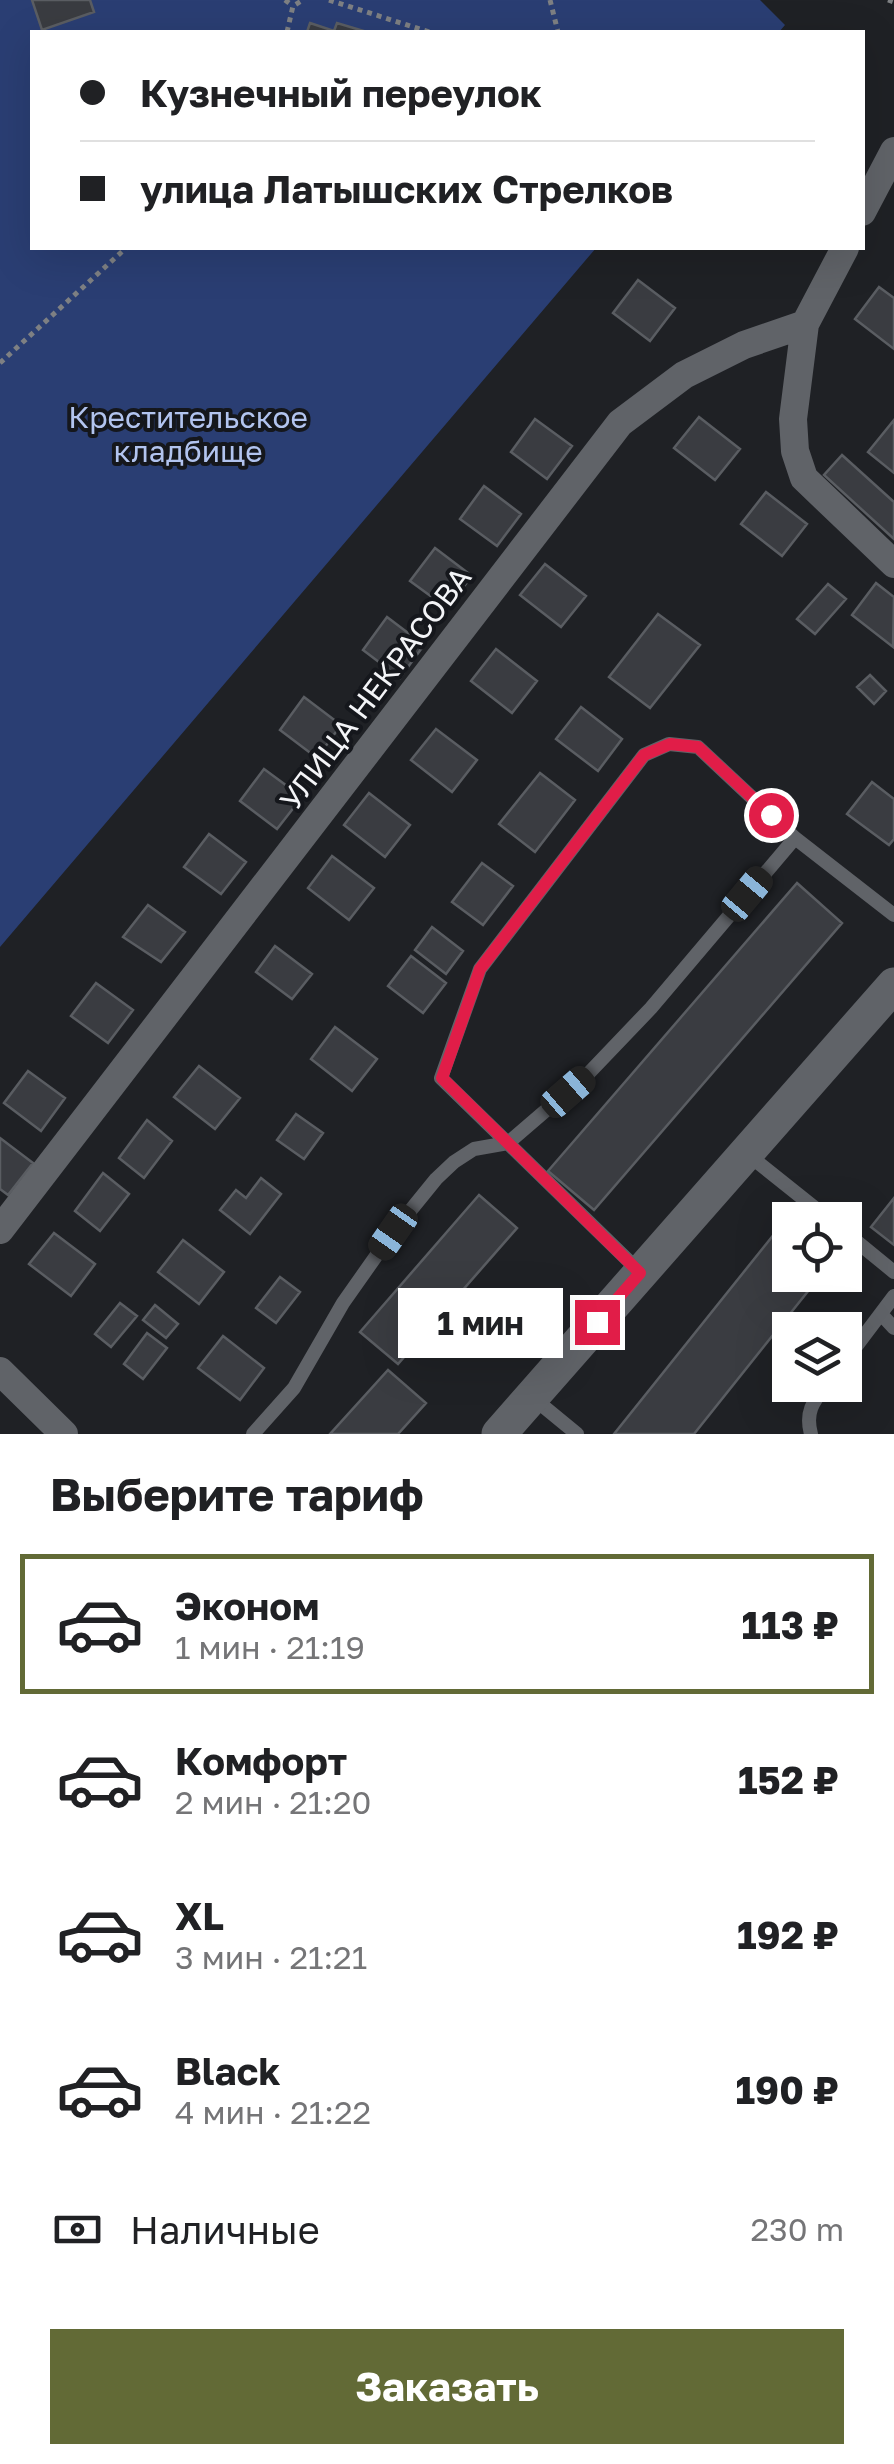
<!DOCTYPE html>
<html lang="ru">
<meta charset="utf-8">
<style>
body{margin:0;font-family:"Golos Text",sans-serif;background:#f2f2f2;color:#202124;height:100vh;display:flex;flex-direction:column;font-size:38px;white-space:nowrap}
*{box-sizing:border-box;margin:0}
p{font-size:32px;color:#757577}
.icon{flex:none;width:55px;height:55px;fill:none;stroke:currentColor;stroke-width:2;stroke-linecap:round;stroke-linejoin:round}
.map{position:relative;height:1434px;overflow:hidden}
.side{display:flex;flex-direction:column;background:#fff;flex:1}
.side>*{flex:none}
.banner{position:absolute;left:30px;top:30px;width:835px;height:220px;border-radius:0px;box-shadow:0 10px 40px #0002;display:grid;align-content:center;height:220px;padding:0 50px;background:#fff}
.controls{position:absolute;left:772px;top:1202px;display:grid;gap:20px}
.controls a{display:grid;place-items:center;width:90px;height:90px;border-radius:0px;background:#fff;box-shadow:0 10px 40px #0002;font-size:50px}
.end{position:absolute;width:45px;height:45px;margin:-22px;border:12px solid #e11d48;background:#fff;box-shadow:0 0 0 5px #fff}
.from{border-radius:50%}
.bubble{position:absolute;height:70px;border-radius:0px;background:#fff;box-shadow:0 10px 40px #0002;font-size:32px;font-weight:700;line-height:70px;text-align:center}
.car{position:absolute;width:30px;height:60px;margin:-30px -15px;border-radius:12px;box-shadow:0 0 8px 2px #0007;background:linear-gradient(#222 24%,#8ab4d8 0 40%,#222 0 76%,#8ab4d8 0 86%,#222 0)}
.banner b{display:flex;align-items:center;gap:35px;height:95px;font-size:38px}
.banner b+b{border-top:2px solid #e0e0e0}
.banner i{width:25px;height:25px;background:#202124}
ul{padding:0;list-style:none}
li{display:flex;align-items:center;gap:30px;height:140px;margin:0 20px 15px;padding:0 30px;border:5px solid transparent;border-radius:0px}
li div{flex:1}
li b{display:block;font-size:38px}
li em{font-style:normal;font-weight:700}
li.current{border-color:#626a36}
li>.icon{width:90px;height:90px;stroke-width:1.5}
h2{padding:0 50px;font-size:45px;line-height:120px}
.pay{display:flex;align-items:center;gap:25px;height:110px;padding:0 50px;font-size:38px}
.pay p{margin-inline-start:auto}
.cta{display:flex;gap:20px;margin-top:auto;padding:20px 50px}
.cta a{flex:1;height:115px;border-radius:0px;background:#626a36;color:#fff;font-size:40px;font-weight:700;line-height:115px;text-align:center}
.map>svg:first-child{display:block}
</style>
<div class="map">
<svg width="894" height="1434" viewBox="0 0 894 1434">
<rect width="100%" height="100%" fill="#1f2125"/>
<!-- green -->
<path fill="#2a3e73" d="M0,0H760L785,25L779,32H32V248H596L0,947Z"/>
<!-- building -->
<path fill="#3a3c41" stroke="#5a5d62" stroke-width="2.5" d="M32,0H90L94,12L42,30Z
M310,23L334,31L337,23L367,32H307Z
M638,280L675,308L650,341L613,313Z
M879,287L894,298V349L855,319Z
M699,417L740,449L715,480L674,448Z
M535,419L572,446L547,479L511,452Z
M894,420V473L868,452Z
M842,455L894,502V539L824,475Z
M484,486L521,514L497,546L460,519Z
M766,492L807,524L782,556L741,524Z
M435,548L472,576L447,608L410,581Z
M545,564L586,596L561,627L520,595Z
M876,583L894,597L893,647L852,615Z
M828,584L846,599L815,634L797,619Z
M658,614L700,645L650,708L609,677Z
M387,617L424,645L400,678L363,650Z
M496,649L537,681L512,713L471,681Z
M870,675L886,691L874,704L857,687Z
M304,697L341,725L317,758L280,730Z
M581,707L622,739L598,771L556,739Z
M436,729L477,760L452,792L411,760Z
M264,769L302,797L277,829L240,801Z
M540,773L575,800L535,852L499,824Z
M872,782L894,799V839L889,845L847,814Z
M369,793L410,825L385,857L344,825Z
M209,834L246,862L221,894L184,867Z
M332,856L374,888L349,920L308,888Z
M482,863L513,886L483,925L452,902Z
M797,883L842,923L594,1210L548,1171Z
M148,905L185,932L161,962L123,937Z
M432,927L463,951L446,974L415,950Z
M275,946L312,974L292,999L256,972Z
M411,956L446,983L423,1013L388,986Z
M96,983L133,1010L108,1043L71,1016Z
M335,1027L377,1059L352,1091L311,1059Z
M199,1066L240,1098L215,1129L174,1097Z
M28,1071L65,1098L41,1131L4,1103Z
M296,1114L323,1133L304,1159L277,1140Z
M147,1120L172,1141L144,1178L119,1158Z
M0,1138L33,1163L8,1195L0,1189Z
M103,1173L129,1194L100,1231L75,1211Z
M261,1178L281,1194L250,1234L220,1210L236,1190L246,1198Z
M479,1195L517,1228L398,1364L360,1332Z
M894,1198V1245L871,1227Z
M779,1228L790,1237V1275H821L694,1434H614Z
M54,1233L95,1264L71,1296L29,1264Z
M183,1240L224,1272L199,1304L158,1272Z
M280,1277L300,1292L276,1323L256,1308Z
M120,1303L137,1316L111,1347L95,1334Z
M155,1305L178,1324L166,1338L143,1320Z
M147,1333L167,1348L143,1379L124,1364Z
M223,1336L264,1368L240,1400L198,1368Z
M388,1370L426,1403L398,1434H330Z"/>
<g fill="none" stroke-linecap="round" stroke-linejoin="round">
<!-- path -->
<path stroke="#7e8083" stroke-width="5" stroke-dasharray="5 5" stroke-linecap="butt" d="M285,0L293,6
M329,0L429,32
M550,0L558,32
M888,0L894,2
M287,32L293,6L303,0
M0,363L126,248"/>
<!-- service -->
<path stroke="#606368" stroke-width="14" d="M746,1153L830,1220
M845,1232L894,1272
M640,1272L441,1078L480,969L644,755L669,744L698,747L795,838L894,915
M881,1314L894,1328
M845,1361L894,1296
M532,1397L577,1434
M253,1434L294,1388L343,1303L393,1232L436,1179L454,1162L474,1149L508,1143L587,1075L651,1008L795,838
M811,1434C805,1412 813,1402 826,1385"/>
<!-- minor -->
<path stroke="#606368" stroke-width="28" d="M862,212L894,151
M805,324L793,419L795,451L804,478L894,564
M0,1230L620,423L684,375L744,345L805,324L845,248
M0,1371L64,1434"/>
<!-- tertiary -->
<path stroke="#606368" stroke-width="35" d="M499,1434L894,985"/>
</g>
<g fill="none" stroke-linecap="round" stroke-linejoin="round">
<!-- route -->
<path stroke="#e11d48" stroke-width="12" d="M597,1322L640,1273L442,1078L480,969L644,755L670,744L698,747L771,815"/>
</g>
<g text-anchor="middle" stroke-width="8" stroke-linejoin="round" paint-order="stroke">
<!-- park labels -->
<g font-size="30" fill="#b2c4ef" stroke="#15171c">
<text x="188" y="428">Крестительское<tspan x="188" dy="34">кладбище</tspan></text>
</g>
<!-- street labels -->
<g font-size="30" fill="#f3f4f7" stroke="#15171c">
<text transform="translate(376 689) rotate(-53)" y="10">УЛИЦА НЕКРАСОВА</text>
</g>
</g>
</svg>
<div class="controls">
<a><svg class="icon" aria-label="locate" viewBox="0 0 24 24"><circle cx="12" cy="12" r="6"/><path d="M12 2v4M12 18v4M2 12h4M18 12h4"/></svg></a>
<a><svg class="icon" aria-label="layers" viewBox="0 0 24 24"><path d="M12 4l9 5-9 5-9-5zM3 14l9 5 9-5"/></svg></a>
</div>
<i class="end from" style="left:771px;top:815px"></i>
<i class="end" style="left:597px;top:1322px"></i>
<div class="bubble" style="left:398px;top:1288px;width:165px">1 мин</div>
<i class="car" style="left:747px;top:894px;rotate:40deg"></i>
<i class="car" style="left:568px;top:1092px;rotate:49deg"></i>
<i class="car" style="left:393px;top:1232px;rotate:215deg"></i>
<div class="banner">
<b><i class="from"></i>Кузнечный переулок</b>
<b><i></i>улица Латышских Стрелков</b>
</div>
</div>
<section class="side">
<h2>Выберите тариф</h2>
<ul>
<li class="current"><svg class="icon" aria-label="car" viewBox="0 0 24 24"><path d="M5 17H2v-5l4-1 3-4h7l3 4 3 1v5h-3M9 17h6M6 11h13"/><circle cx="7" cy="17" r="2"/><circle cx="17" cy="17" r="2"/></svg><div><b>Эконом</b><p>1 мин · 21:19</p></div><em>113 ₽</em></li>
<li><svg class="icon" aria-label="car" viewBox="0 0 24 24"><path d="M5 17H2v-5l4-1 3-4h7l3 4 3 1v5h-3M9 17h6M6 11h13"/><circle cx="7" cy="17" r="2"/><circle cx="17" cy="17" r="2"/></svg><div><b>Комфорт</b><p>2 мин · 21:20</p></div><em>152 ₽</em></li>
<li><svg class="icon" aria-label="car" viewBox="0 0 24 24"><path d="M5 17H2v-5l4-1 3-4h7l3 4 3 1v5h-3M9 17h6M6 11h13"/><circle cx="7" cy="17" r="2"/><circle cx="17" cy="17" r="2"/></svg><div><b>XL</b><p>3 мин · 21:21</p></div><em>192 ₽</em></li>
<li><svg class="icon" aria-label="car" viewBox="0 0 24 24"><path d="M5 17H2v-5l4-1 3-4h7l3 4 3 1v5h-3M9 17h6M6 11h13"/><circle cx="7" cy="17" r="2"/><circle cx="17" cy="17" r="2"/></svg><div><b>Black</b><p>4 мин · 21:22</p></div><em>190 ₽</em></li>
</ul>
<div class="pay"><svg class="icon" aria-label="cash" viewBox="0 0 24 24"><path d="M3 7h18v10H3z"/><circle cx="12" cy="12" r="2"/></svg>Наличные<p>230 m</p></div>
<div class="cta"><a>Заказать</a></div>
</section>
